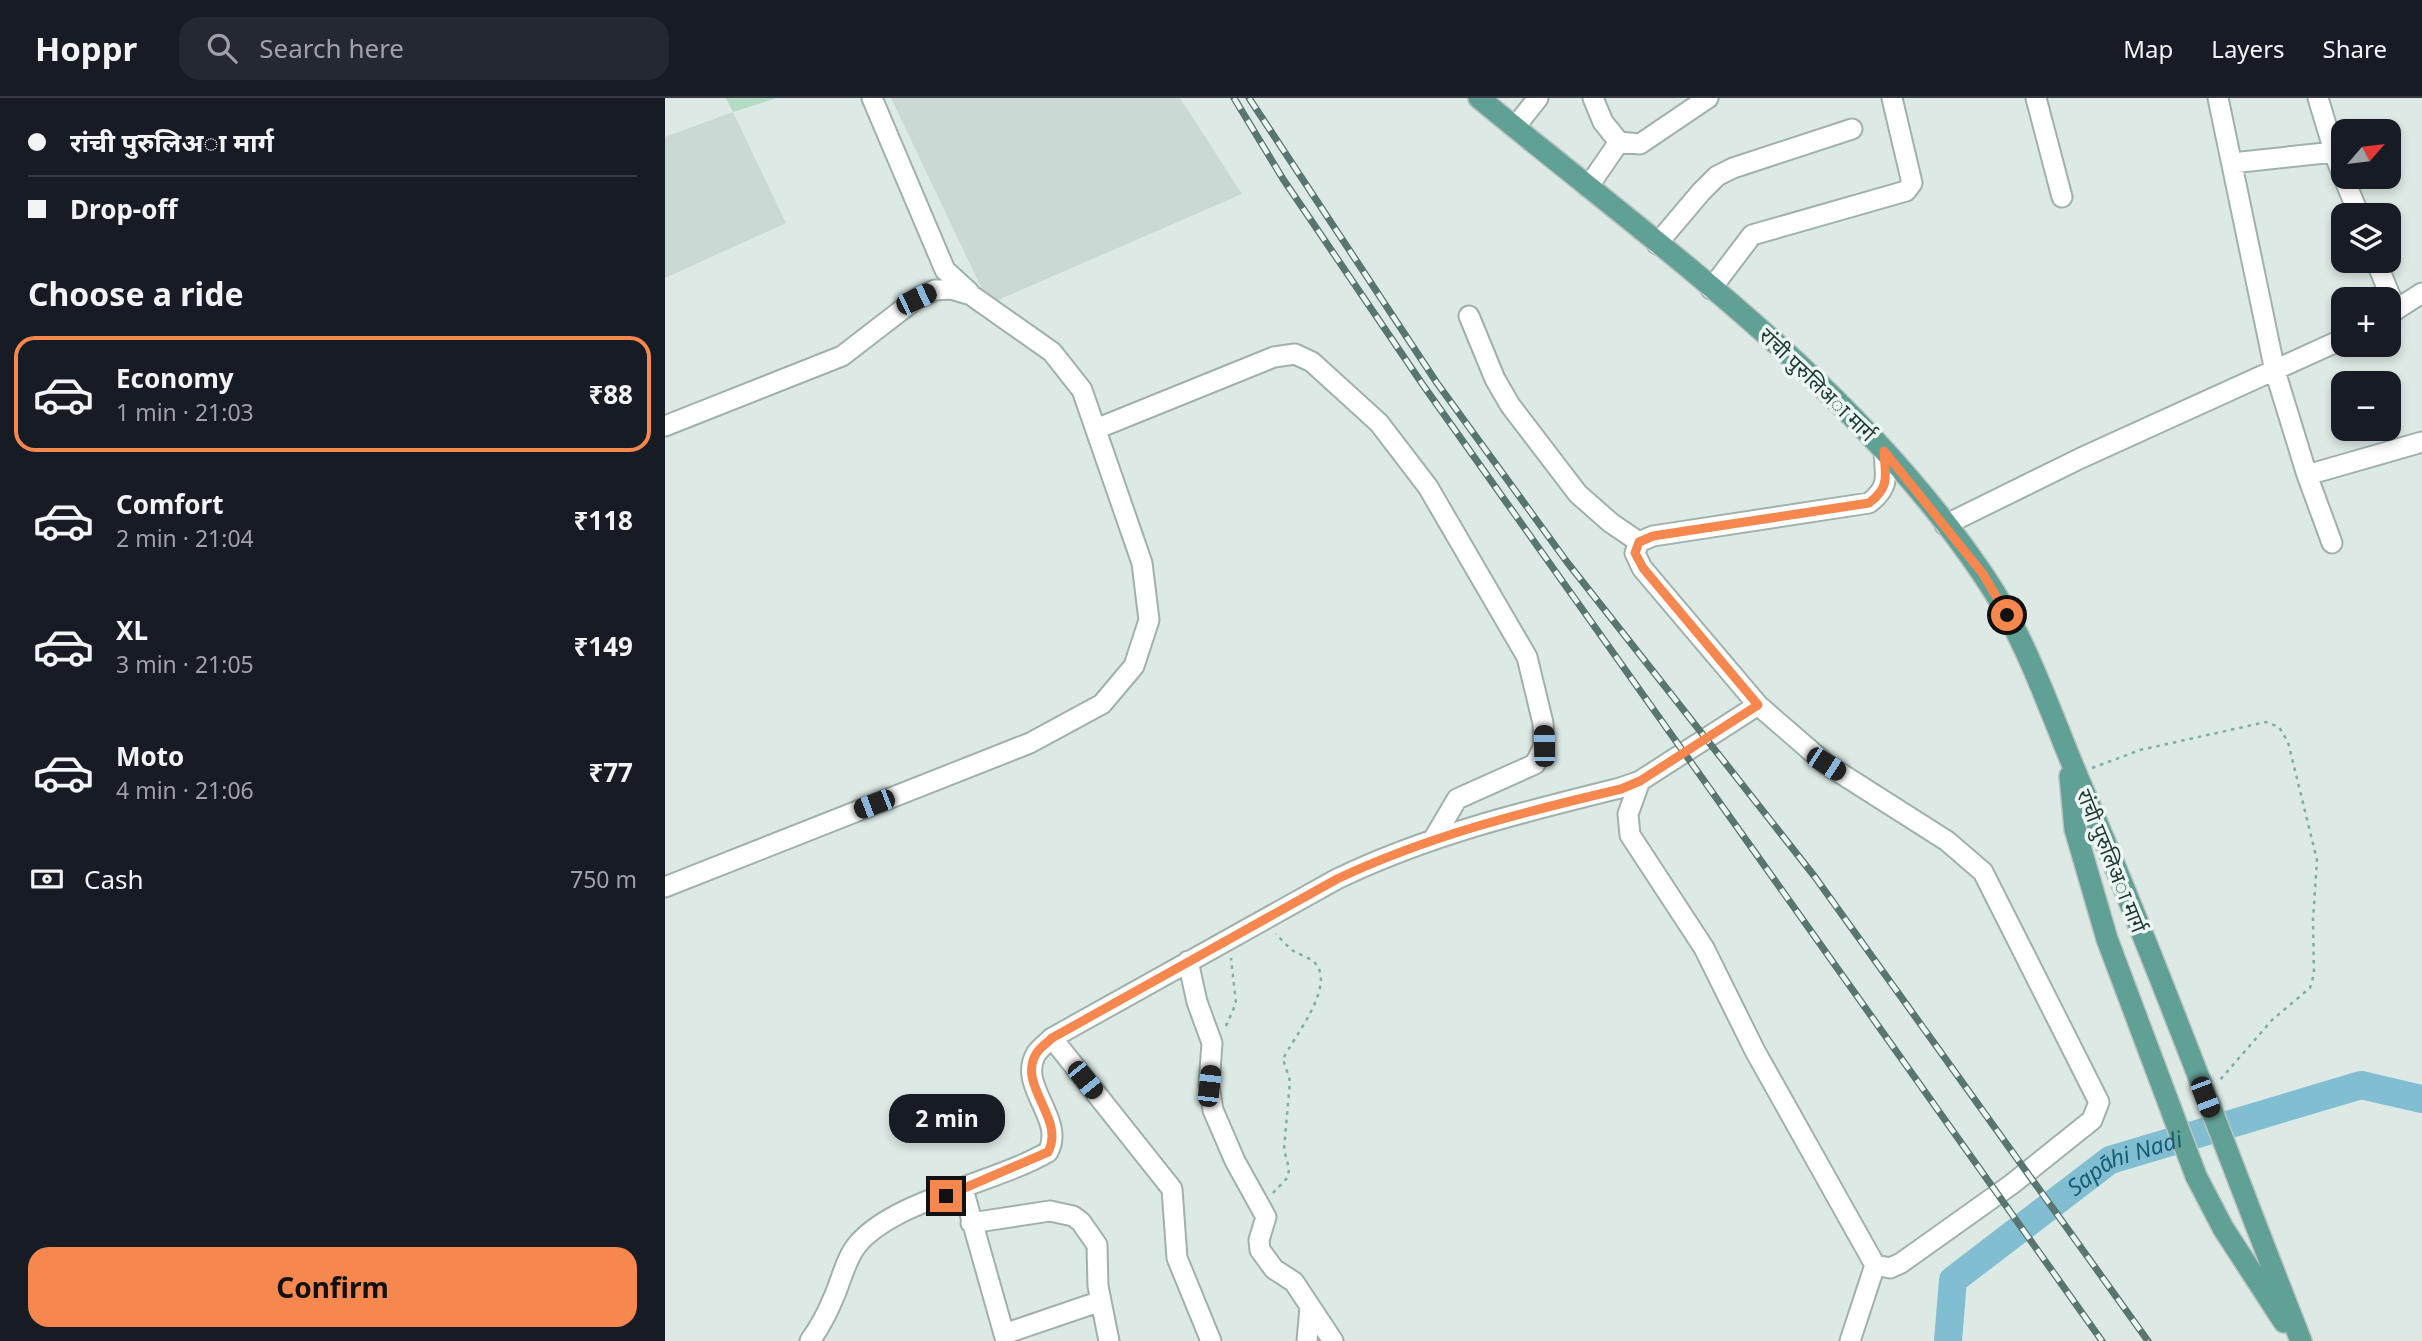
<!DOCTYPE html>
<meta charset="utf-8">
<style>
body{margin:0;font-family:"Noto Sans","Noto Sans Devanagari",sans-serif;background:#242831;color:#f1f3f6;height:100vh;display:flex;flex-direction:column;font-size:26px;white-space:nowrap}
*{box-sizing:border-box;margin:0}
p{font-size:23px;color:#9ea1a6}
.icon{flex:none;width:38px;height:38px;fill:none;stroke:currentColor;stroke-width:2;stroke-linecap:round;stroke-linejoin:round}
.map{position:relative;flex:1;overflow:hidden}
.details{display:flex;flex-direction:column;background:#171b24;width:665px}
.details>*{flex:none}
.hud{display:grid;align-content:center;height:154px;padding:0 28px;background:#171b24}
.needle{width:46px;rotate:62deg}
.tools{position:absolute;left:1666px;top:21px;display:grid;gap:14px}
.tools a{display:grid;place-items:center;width:70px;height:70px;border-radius:14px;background:#171b24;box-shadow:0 4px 10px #0003;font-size:35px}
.end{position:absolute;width:32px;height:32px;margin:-16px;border:9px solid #f5874f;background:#111;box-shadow:0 0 0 4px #111}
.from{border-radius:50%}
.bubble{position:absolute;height:49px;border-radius:21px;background:#171b24;box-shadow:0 4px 10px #0003;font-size:23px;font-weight:700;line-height:49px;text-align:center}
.car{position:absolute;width:21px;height:42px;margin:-21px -10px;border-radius:9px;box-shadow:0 0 5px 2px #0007;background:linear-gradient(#222 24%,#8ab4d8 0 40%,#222 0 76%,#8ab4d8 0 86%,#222 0)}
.hud b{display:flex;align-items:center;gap:24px;height:66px;font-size:26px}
.hud b+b{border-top:2px solid #363941}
.hud i{width:18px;height:18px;background:#f1f3f6}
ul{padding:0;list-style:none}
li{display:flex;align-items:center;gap:21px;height:116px;margin:0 14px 10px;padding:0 14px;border:4px solid transparent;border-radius:21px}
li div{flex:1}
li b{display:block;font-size:26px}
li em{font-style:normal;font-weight:700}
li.active{border-color:#f5874f}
li>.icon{width:63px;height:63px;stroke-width:1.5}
h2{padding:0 28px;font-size:32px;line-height:84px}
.pay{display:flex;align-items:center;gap:18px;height:77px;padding:0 28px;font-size:26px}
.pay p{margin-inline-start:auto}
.button{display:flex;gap:14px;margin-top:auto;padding:14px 28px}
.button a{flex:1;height:80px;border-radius:21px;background:#f5874f;color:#111;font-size:28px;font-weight:700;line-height:80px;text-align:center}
header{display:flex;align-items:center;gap:42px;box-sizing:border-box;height:98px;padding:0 35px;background:#171b24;border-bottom:2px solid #363941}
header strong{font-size:33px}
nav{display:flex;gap:38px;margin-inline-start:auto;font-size:24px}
.search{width:490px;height:63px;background:#242831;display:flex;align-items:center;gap:18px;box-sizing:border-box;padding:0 24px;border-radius:21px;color:#9ea1a6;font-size:26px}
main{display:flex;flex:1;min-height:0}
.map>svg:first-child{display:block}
</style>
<header>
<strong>Hoppr</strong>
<div class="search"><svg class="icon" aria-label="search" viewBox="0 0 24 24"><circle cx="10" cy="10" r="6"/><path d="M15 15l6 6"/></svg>Search here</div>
<nav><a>Map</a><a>Layers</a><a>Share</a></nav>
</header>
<main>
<section class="details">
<div class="hud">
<b><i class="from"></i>रांची पुरुलिअा मार्ग</b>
<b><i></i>Drop-off</b>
</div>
<h2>Choose a ride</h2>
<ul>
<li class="active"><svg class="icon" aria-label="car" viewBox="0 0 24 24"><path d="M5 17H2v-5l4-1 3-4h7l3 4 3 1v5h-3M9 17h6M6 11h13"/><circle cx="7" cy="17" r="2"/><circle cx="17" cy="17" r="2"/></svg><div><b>Economy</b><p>1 min · 21:03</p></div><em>₹88</em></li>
<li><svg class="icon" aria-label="car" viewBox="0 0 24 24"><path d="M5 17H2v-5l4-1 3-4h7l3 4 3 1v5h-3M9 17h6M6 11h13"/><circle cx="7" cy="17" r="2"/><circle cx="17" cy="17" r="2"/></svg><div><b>Comfort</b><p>2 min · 21:04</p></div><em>₹118</em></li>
<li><svg class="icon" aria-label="car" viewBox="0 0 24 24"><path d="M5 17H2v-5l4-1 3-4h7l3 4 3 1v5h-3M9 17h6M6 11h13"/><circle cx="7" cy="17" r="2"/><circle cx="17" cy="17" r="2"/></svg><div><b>XL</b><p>3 min · 21:05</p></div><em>₹149</em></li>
<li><svg class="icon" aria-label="car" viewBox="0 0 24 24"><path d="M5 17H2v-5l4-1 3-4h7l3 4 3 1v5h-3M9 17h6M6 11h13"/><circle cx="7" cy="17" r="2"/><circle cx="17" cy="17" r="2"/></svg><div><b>Moto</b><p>4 min · 21:06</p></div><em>₹77</em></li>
</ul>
<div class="pay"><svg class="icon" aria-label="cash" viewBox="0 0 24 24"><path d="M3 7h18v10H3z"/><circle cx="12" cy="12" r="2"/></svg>Cash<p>750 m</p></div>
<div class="button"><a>Confirm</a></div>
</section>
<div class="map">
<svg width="1757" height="1243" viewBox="0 0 1757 1243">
<rect width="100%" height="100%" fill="#dde9e5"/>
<!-- built -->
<path fill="#cbd9d4" d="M226,0H515L577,96L324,206Z
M68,14L121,125L0,180V39Z"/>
<!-- green -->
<path fill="#b4dcc3" d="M61,0H112L68,14Z"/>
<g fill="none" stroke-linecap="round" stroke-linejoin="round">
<!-- river -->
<path stroke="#82bed1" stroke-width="28" id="s1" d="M1283,1243L1288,1182L1445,1062L1696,987L1757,1001"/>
<defs>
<path id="minor" d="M207,0L280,172L304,194
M928,0L938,24L954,44L975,46L1043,0
M1371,0L1397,99
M1553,0L1610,273L1642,377L1667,445
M1653,0L1672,63L1694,117
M850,29L873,0
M1567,65L1669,54
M923,89L954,44
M992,146L1036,94L1052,78L1068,70L1187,31
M1711,163L1731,212
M1046,191L1087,137L1241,93L1247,85L1227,0
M1724,216L1757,195
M804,218L830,281L845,307L913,396L946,425L974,444
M0,328L177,258L251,201L270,192L286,191L306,197L387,254L417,292L477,465L484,522L469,568L437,606L365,645L0,789
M431,331L609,259L630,256L647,264L714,325L763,389L862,559L878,625L879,648L870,666L792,701L769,740
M1642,377L1757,344
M1280,427L1416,360L1678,241
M975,683L963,716L965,737L1039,850L1090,953L1210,1167L1185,1243
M523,863L532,904L547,945L544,987L548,1012L570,1063L601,1119L594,1142L595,1152L609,1171L629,1184L668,1243
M387,940L507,1091L512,1160L546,1243
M298,1091L341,1243
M306,1125L385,1113L408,1118L416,1124L432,1147L433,1188L444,1243
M1210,1167L1225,1170L1236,1165L1347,1086L1427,1022L1434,1004L1318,774L1282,743L1161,666L1093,607L977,470L970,455L974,444L988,438L1204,405C1226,388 1220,378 1219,353
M339,1236L436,1203
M145,1243C154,1230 162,1216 168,1201C176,1184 180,1162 192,1147C229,1102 330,1085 383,1054C401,1021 352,988 371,956C375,950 382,945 387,940L672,781C763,737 858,714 955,690L975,683L1093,607
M642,1243L645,1209"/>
<path id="major" d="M814,0C992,147 1188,284 1319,478C1362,541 1386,617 1416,687C1494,870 1563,1057 1636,1243
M1405,678L1410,731L1442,841L1531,1078L1558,1130L1619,1224"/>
</defs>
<!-- minor casing -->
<use href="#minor" stroke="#a0b1ac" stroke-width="23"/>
<!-- major casing -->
<use href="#major" stroke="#bcc4c2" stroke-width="24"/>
<!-- path -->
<path stroke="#7caea3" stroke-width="2.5" stroke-dasharray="3.5 5" stroke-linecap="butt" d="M1427,670L1475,652L1601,624L1614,629L1623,644L1652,762L1648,822L1649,876L1645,890L1607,922L1554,983
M561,928L571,905L566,860
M608,1095L623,1079L624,1071L619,1051L625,983L618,961C628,940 670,890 651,866C645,859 634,857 627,852C621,847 616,841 611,836"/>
<!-- minor -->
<use href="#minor" stroke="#fff" stroke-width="19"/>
<!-- major -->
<use href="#major" stroke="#60a095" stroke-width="21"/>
<defs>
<path id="rail" d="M569,0L618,81L758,287L1437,1243
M584,0L772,285L902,464L1150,779L1483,1243"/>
</defs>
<!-- rail casing -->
<use href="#rail" stroke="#587570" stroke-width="7"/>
<!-- rail -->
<use href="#rail" stroke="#edf6f2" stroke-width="4.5" stroke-dasharray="13" stroke-linecap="butt"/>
</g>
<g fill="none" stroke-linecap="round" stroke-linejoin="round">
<!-- route -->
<path stroke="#f5874f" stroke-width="9" d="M281,1098L383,1054C401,1021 352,988 371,956C374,950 382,945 387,940L672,781C763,738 858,714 956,691L975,683L1093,607L978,470L970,455L974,444L988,438L1204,405C1226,388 1220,378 1219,353L1318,476L1342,517"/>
</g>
<g text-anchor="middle" stroke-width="7" stroke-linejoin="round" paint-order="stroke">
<!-- street labels -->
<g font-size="21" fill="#1e3934" stroke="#edf6f2">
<text transform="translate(1152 287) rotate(44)" y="7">रांची पुरुलिअा मार्ग</text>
<text transform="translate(1446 763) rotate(68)" y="7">रांची पुरुलिअा मार्ग</text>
</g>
<!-- water labels -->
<g font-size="23" font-style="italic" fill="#185d75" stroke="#edf6f2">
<text dy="8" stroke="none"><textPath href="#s1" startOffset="271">Sapāhi Nadi</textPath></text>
</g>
</g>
</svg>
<div class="tools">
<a><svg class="needle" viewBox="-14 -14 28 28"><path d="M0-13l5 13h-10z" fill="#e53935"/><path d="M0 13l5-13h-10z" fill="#9ea1a6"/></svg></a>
<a><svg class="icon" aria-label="layers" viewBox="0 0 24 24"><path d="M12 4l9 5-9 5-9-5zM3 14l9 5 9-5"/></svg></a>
<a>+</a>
<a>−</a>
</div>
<i class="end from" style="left:1342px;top:517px"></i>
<i class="end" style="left:281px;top:1098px"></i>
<div class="bubble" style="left:224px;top:996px;width:116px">2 min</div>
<i class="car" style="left:251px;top:201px;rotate:64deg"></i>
<i class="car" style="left:879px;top:648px;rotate:359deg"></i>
<i class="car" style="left:1161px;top:666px;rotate:123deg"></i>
<i class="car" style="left:209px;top:706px;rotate:249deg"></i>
<i class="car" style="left:420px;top:982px;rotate:141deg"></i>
<i class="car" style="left:544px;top:988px;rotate:6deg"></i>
<i class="car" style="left:1540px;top:999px;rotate:159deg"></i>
</div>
</main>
